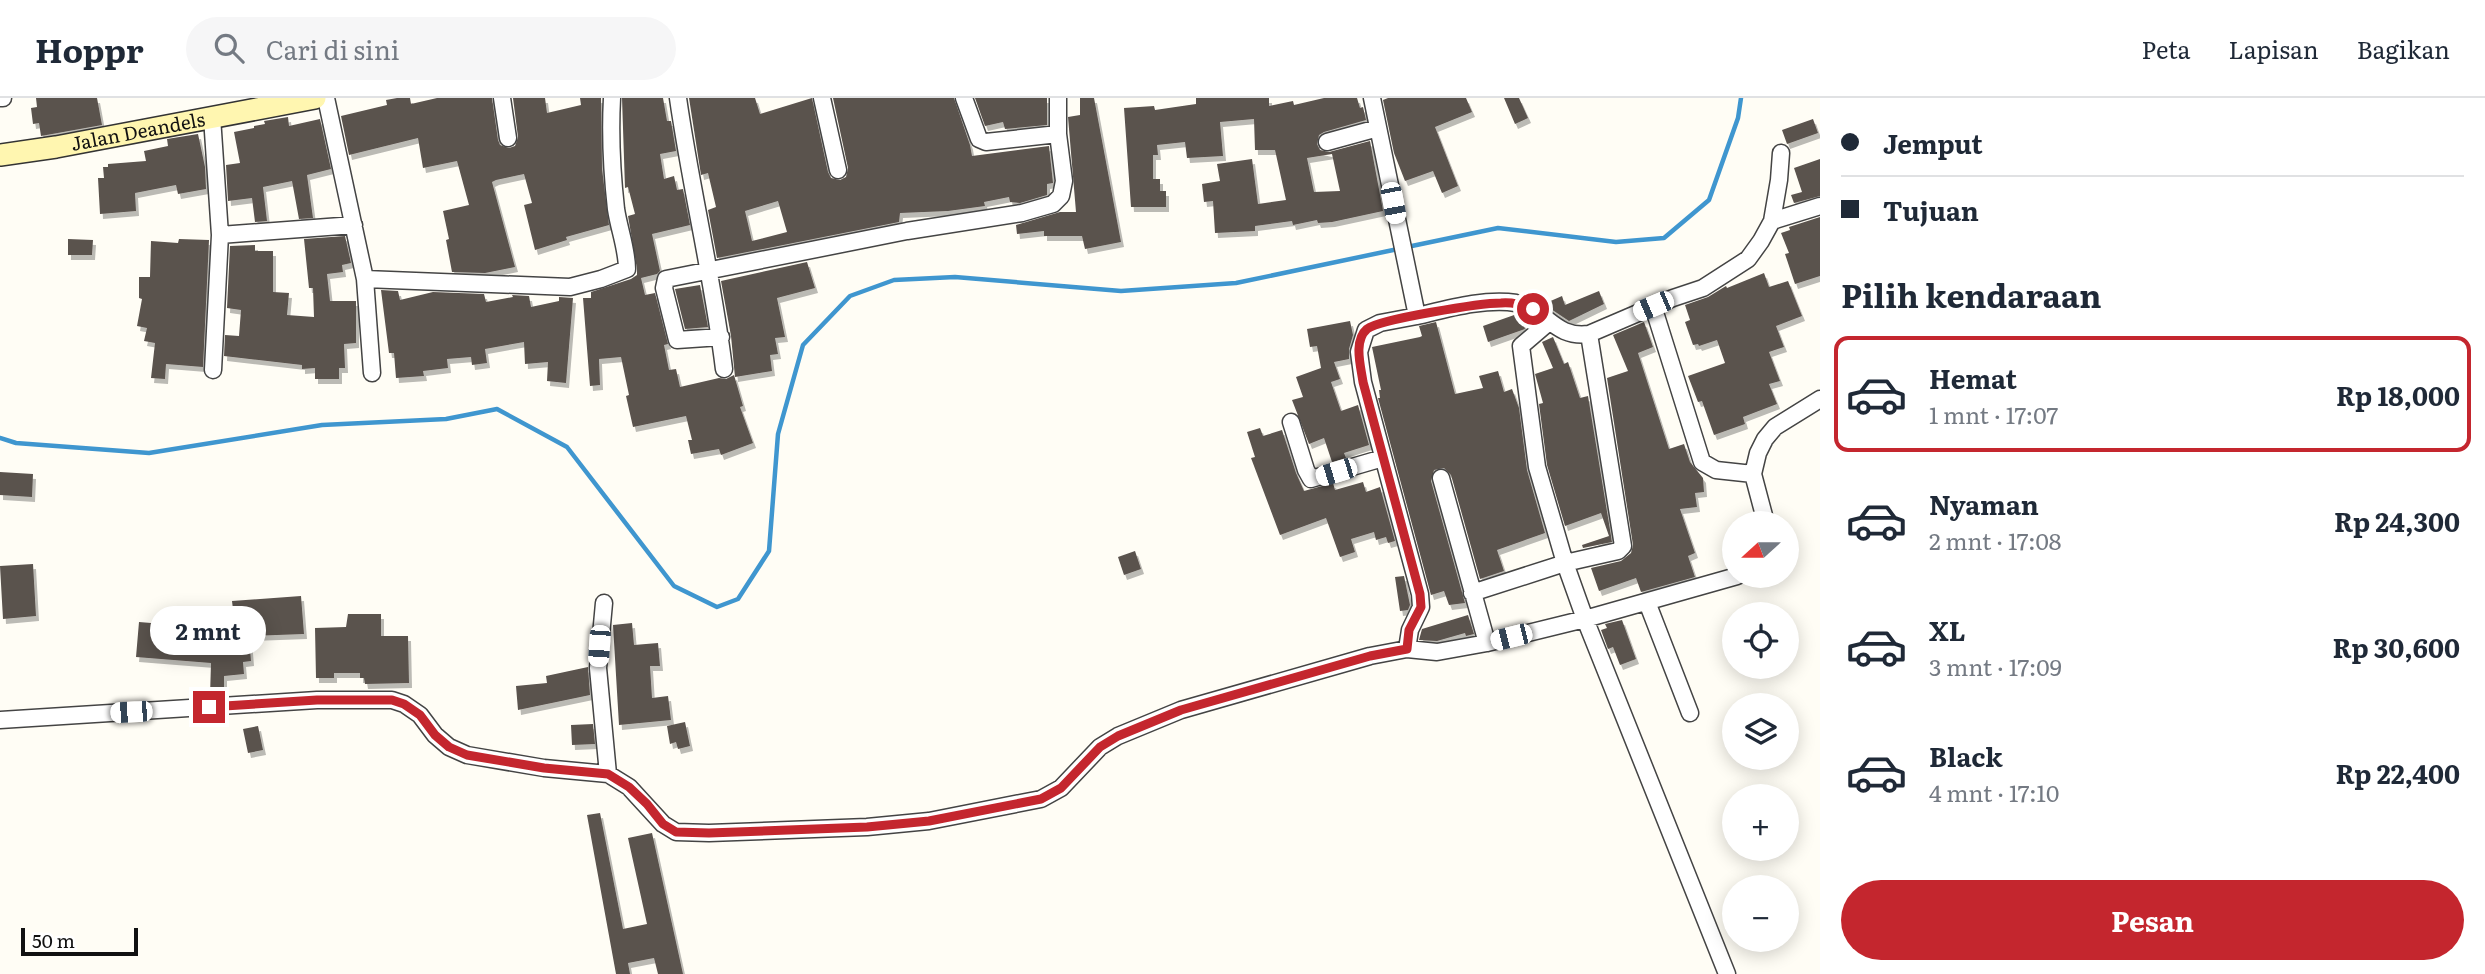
<!DOCTYPE html>
<html lang="id">
<meta charset="utf-8">
<style>
body{margin:0;font-family:Literata,serif;background:#f6f6f7;color:#1f2937;height:100vh;display:flex;flex-direction:column;font-size:26px;white-space:nowrap}
*{box-sizing:border-box;margin:0}
p{font-size:23px;color:#747a83}
.icon{flex:none;width:38px;height:38px;fill:none;stroke:currentColor;stroke-width:2;stroke-linecap:round;stroke-linejoin:round}
.map{position:relative;flex:1;overflow:hidden}
.drawer{display:flex;flex-direction:column;background:#fff;width:665px}
.drawer>*{flex:none}
.guide{display:grid;align-content:center;height:154px;padding:0 21px;background:#fff}
.needle{width:46px;rotate:249deg}
.buttons{position:absolute;left:1722px;top:413px;display:grid;gap:14px}
.buttons a{display:grid;place-items:center;width:77px;height:77px;border-radius:50%;background:#fff;box-shadow:0 4px 18px #0003;font-size:35px}
.scale{position:absolute;left:21px;bottom:18px;width:117px;box-sizing:border-box;padding-left:7px;border:4px solid #111;border-top:0;font-size:19px;line-height:24px;white-space:nowrap;color:#111;-webkit-text-stroke:5px #fff;paint-order:stroke}
.end{position:absolute;width:32px;height:32px;margin:-16px;border:9px solid #c4262e;background:#fff;box-shadow:0 0 0 4px #fff}
.from{border-radius:50%}
.bubble{position:absolute;height:49px;border-radius:24px;background:#fff;box-shadow:0 4px 18px #0003;font-size:23px;font-weight:700;line-height:49px;text-align:center}
.car{position:absolute;width:21px;height:42px;margin:-21px -10px;border-radius:9px;box-shadow:0 0 5px 2px #0007;background:linear-gradient(#fff 24%,#345 0 40%,#fff 0 76%,#345 0 86%,#fff 0)}
.guide b{display:flex;align-items:center;gap:24px;height:66px;font-size:26px}
.guide b+b{border-top:2px solid #e0e1e3}
.guide i{width:18px;height:18px;background:#1f2937}
ul{padding:0;list-style:none}
li{display:flex;align-items:center;gap:21px;height:116px;margin:0 14px 10px;padding:0 7px;border:4px solid transparent;border-radius:14px}
li div{flex:1}
li b{display:block;font-size:26px}
li em{font-style:normal;font-weight:700}
li.current{border-color:#c4262e}
li>.icon{width:63px;height:63px;stroke-width:1.5}
h2{padding:0 21px;font-size:32px;line-height:84px}
.action{display:flex;gap:14px;margin-top:auto;padding:14px 21px}
.action a{flex:1;height:80px;border-radius:42px;background:#c4262e;color:#fff;font-size:28px;font-weight:700;line-height:80px;text-align:center}
header{display:flex;align-items:center;gap:42px;box-sizing:border-box;height:98px;padding:0 35px;background:#fff;border-bottom:2px solid #e0e1e3}
header strong{font-size:33px}
nav{display:flex;gap:38px;margin-inline-start:auto;font-size:24px}
.search{width:490px;height:63px;background:#f6f6f7;display:flex;align-items:center;gap:18px;box-sizing:border-box;padding:0 24px;border-radius:38px;color:#747a83;font-size:26px}
main{display:flex;flex:1;min-height:0}
.map>svg:first-child{display:block}
</style>
<header>
<strong>Hoppr</strong>
<div class="search"><svg class="icon" aria-label="search" viewBox="0 0 24 24"><circle cx="10" cy="10" r="6"/><path d="M15 15l6 6"/></svg>Cari di sini</div>
<nav><a>Peta</a><a>Lapisan</a><a>Bagikan</a></nav>
</header>
<main>
<div class="map">
<svg width="1820" height="876" viewBox="0 0 1820 876">
<defs>
<filter id="shadow"><feDropShadow dx="3" dy="5" stdDeviation="0" flood-color="#0004"/></filter>
</defs>
<rect width="100%" height="100%" fill="#fffdf5"/>
<g fill="none" stroke-linecap="round" stroke-linejoin="round">
<!-- stream -->
<path stroke="#3f96cf" stroke-width="4.5" d="M1407,149L1498,130L1616,144L1664,140L1709,102L1738,20L1741,0
M0,340L16,345L149,355L322,327L446,321L497,311L567,349L674,488L717,509L738,501L769,453L778,336L803,247L850,198L894,182L955,179L1121,193L1236,185L1398,151"/>
</g>
<!-- building -->
<path fill="#5a524d" fill-rule="evenodd" filter="url(#shadow)" d="M36,0H97L102,27L41,38L39,25L33,26L31,10L37,9Z
M397,0H410L411,6L437,0H492L498,42L500,47L509,50L515,48L518,39L513,0H545L547,15L581,7L580,0H601L602,71L609,127L566,139L567,142L535,152L524,107L532,105L524,76L496,82L492,84L515,169L485,175L452,174L446,142L449,141L443,113L469,107L457,63L423,70L418,40L349,57L341,18L387,7L386,2Z
M622,0H663L667,23H671L676,53L660,56L664,81L674,78L677,92L683,91L690,127L652,136L660,173L657,176L641,180L645,197L655,195L668,246L664,247L669,272L676,271L680,289L719,280L726,281L734,277L743,308L740,309L753,345L721,357L719,351L691,356L688,342H692L686,318L633,329L626,298L629,297L621,259L599,261L600,287L590,288L583,200H591V194L631,181L637,177V171L628,118L635,116L628,89L625,90Z
M689,0H755L760,16L812,0L828,74L831,80L840,82L846,79L848,70L833,0H954L970,47L972,58L1049,48L1053,85L1047,86V97L1020,105L1010,104L1009,99L984,104L985,108L948,113L900,115L899,124L717,160L708,112L716,109L708,75L701,77ZM778,103L787,134L752,143L745,113Z
M975,0H1047V27L1005,31L1003,24L985,28Z
M1080,0H1094L1121,144L1085,151L1082,138H1044V133L1017,136L1016,127L1060,114H1076L1068,19L1080,17Z
M1196,0H1269V8L1293,3L1294,7L1324,0H1357L1360,10L1363,9L1366,22L1324,34L1319,37L1317,46L1320,52L1329,54L1370,43L1383,113L1332,124L1318,125L1317,122L1293,127L1292,123L1255,128V133L1215,135L1213,103L1204,104L1202,86L1220,83L1217,66L1252,61L1258,106L1286,102L1275,52H1255L1254,21L1220,24L1223,58L1187,60L1185,44L1157,47L1158,57H1153V81H1160V93H1166V109H1131L1124,10L1154,8L1155,12L1196,6ZM1332,56L1340,93L1314,94L1307,60Z
M1388,0H1466L1472,14L1435,29L1458,88L1442,95L1433,73L1405,83L1394,55L1383,2Z
M1504,0H1519L1528,20L1515,26Z
M288,19L289,28L320,21L331,71L307,77L313,120L299,121L292,83L263,89L267,123L255,124L252,100L228,103L226,67L240,65L234,34L254,30V28L265,26L264,23Z
M1813,21L1818,35L1787,46L1782,32Z
M198,36L205,69L206,91L178,96L176,87L135,95L136,113L100,116L98,80H104L103,69H108V66L146,63L144,53L168,48L167,41Z
M1820,61V98L1794,105L1791,97L1802,94L1794,70Z
M1820,119V178L1795,186L1785,156L1789,155L1781,135L1790,132L1789,129Z
M345,138L351,165L342,167L343,174L327,176L330,203H356V245L344,246L345,270H339V281H315V270L302,271V267L224,258L225,237L239,238L241,212L227,210L230,148L255,147V153H273V194L289,195L287,217L314,219L313,190H309L304,141Z
M68,141L93,142L92,157H68Z
M179,141L209,142L203,269L166,266L165,281L151,280L155,245L144,243L147,230L137,228L142,201L139,200V179H150L151,143L178,145Z
M807,164L815,190L777,200L785,239L775,240L778,256L770,257L772,273L735,279L731,238L721,183Z
M1764,175L1769,189L1788,183L1802,218L1776,228L1784,249L1769,254L1780,283L1769,286L1777,306L1743,319L1745,326L1714,337L1702,303L1698,304L1688,278L1725,265L1717,242L1699,248L1698,246L1693,247L1685,224L1690,222L1685,207L1708,199L1726,188L1727,190Z
M700,187L708,229L685,231L675,191Z
M381,192L398,193L400,202L433,194L484,196L486,204L513,199L512,197L529,198L531,209L559,203V199L573,200L566,285L547,283L548,264L525,266L524,244L485,251L487,265L472,267L471,259L447,261L448,270L423,273L424,278L396,280L394,255H389Z
M1599,193L1604,206L1569,223L1548,209L1546,205L1562,198L1565,207Z
M1517,216L1520,217L1525,231L1488,244L1483,228Z
M1350,223L1353,237L1349,251V261L1334,264L1340,281L1331,284L1341,313L1358,307L1369,347L1344,355L1346,360L1332,364L1324,340L1309,346L1292,302L1303,299L1296,279L1321,270L1317,248L1310,249L1307,231Z
M1436,224L1455,296L1483,290L1479,278L1498,273L1504,294L1512,291L1519,310L1527,372L1545,435L1497,452L1504,473L1480,481L1451,377L1444,370L1434,372L1431,383L1465,505L1449,507L1444,493L1431,497L1378,300H1380L1379,292H1381L1372,249L1420,239L1422,238L1419,228Z
M1644,224L1653,249L1638,255L1669,351L1684,346L1690,364L1703,380L1704,394L1695,395L1697,409L1680,411L1695,455L1688,458L1695,479L1641,494L1636,480L1599,493L1591,470L1621,463L1631,455L1633,447L1607,280L1628,273L1613,237Z
M1553,239L1564,266L1568,264L1580,300L1588,298L1612,444L1583,450L1582,447L1609,438L1601,415L1565,428L1547,367L1539,306L1543,305L1535,276L1553,270L1542,244Z
M1260,330L1263,338L1282,332L1296,375L1304,393L1333,385L1335,392L1363,384L1366,394L1380,389L1395,443L1388,445L1386,439L1376,442L1374,434L1351,441L1355,454L1340,459L1326,420L1280,437L1251,360L1255,359L1247,334Z
M0,374L33,376L32,399L0,397Z
M1135,453L1141,471L1124,477L1118,459Z
M33,466L36,518L3,521L0,468Z
M1404,478L1410,507L1408,512L1400,513L1395,479Z
M301,498L304,536L249,538L251,563L243,564L244,576L224,578V597L210,598L211,565L136,559L139,524L211,530V527L235,528L232,503Z
M348,516H381V538H408L409,585L365,586L364,580H360V575H334V580H316L315,530L346,529Z
M1468,517L1474,536L1466,538L1465,535L1437,543L1419,542L1422,531Z
M1622,522L1636,561L1620,567L1613,549L1608,551L1601,532L1607,530L1605,526Z
M632,525L634,547L658,545L660,568H650L652,600L668,598L671,622L619,627L613,527Z
M588,569L590,597L518,612L516,588L547,585L546,578Z
M685,624L690,648L678,651L676,644L670,646L667,628Z
M593,626L595,646L572,647L571,627Z
M258,628L263,652L248,655L243,631Z
M600,715L623,831L647,826L628,740L652,735L683,876H658L654,860L628,865L630,876H616L587,717Z"/>
<g fill="none" stroke-linecap="round" stroke-linejoin="round">
<defs>
<path id="street" d="M0,0H3
M326,0L365,181L372,275
M502,0L508,40
M678,0C691,91 713,180 724,271
M822,0L838,72
M964,0L979,41L986,44L1058,36
M1372,0L1417,218L1380,225L1366,232L1359,254L1363,284L1420,496L1421,509L1410,532L1407,551
M212,19L220,137L213,272
M1327,44L1378,30
M1772,123L1820,108
M220,137L354,127
M365,181L570,189L601,181L627,171C627,151 619,131 616,111C612,75 610,37 612,0
M1653,208L1702,364L1716,372L1753,376
M1417,218C1447,211 1485,200 1516,205C1547,211 1554,241 1589,236L1673,200L1703,190L1748,161L1761,143L1772,123L1779,82L1781,55
M1549,224L1521,248L1537,369L1565,465L1585,521L1727,876
M721,239L677,242L664,190L666,181L907,133L1022,115L1053,106L1061,98L1064,83L1058,36V0
M1291,324L1306,372L1311,381L1383,360
M1441,380L1487,545
M1766,425L1753,376L1758,355L1765,341L1775,329L1820,301
M1472,495L1565,465L1618,453L1623,448L1589,236
M1647,504L1690,615
M604,505L598,570L608,676
M0,622L317,602H392L404,606L420,617L435,637L449,649L467,657L544,670L608,676L629,689L663,726L676,734L709,735L867,729L929,723L1041,701L1061,690L1100,649L1118,638L1181,612L1370,558L1407,551L1437,554L1487,545L1585,521L1737,478"/>
<g id="secondary">
<path id="s1" d="M0,57L56,49L315,0"/>
</g>
</defs>
<!-- street casing -->
<use href="#street" stroke="#444" stroke-width="19"/>
<!-- secondary casing -->
<use href="#secondary" stroke="#333" stroke-width="24"/>
<!-- street -->
<use href="#street" stroke="#fff" stroke-width="16"/>
<!-- secondary -->
<use href="#secondary" stroke="#fff6b0" stroke-width="21"/>
</g>
<g fill="none" stroke-linecap="round" stroke-linejoin="round">
<!-- route -->
<path stroke="#c4262e" stroke-width="9" d="M209,609L317,602H392L404,606L420,617L435,637L449,649L467,657L544,670L608,676L629,689L647,706L663,726L676,734L709,735L867,729L929,723L1041,701L1061,690L1100,649L1118,638L1181,612L1370,558L1407,551L1409,532L1421,509L1420,496L1363,284C1361,269 1353,243 1367,231C1380,221 1481,205 1501,205C1513,204 1522,207 1533,211"/>
</g>
<g text-anchor="middle" stroke-width="7" stroke-linejoin="round" paint-order="stroke">
<!-- street labels -->
<g font-size="19" fill="#111" stroke="#fff">
<text dy="7" stroke="none"><textPath href="#s1" startOffset="140">Jalan Deandels</textPath></text>
</g>
</g>
</svg>
<div class="buttons">
<a><svg class="needle" viewBox="-14 -14 28 28"><path d="M0-13l5 13h-10z" fill="#e53935"/><path d="M0 13l5-13h-10z" fill="#747a83"/></svg></a>
<a><svg class="icon" aria-label="locate" viewBox="0 0 24 24"><circle cx="12" cy="12" r="6"/><path d="M12 2v4M12 18v4M2 12h4M18 12h4"/></svg></a>
<a><svg class="icon" aria-label="layers" viewBox="0 0 24 24"><path d="M12 4l9 5-9 5-9-5zM3 14l9 5 9-5"/></svg></a>
<a>+</a>
<a>−</a>
</div>
<div class="scale">50 m</div>
<i class="end from" style="left:1533px;top:211px"></i>
<i class="end" style="left:209px;top:609px"></i>
<div class="bubble" style="left:150px;top:508px;width:116px">2 mnt</div>
<i class="car" style="left:1393px;top:105px;rotate:169deg"></i>
<i class="car" style="left:1653px;top:208px;rotate:247deg"></i>
<i class="car" style="left:1336px;top:374px;rotate:253deg"></i>
<i class="car" style="left:1511px;top:539px;rotate:256deg"></i>
<i class="car" style="left:599px;top:548px;rotate:184deg"></i>
<i class="car" style="left:131px;top:614px;rotate:267deg"></i>
</div>
<section class="drawer">
<div class="guide">
<b><i class="from"></i>Jemput</b>
<b><i></i>Tujuan</b>
</div>
<h2>Pilih kendaraan</h2>
<ul>
<li class="current"><svg class="icon" aria-label="car" viewBox="0 0 24 24"><path d="M5 17H2v-5l4-1 3-4h7l3 4 3 1v5h-3M9 17h6M6 11h13"/><circle cx="7" cy="17" r="2"/><circle cx="17" cy="17" r="2"/></svg><div><b>Hemat</b><p>1 mnt · 17:07</p></div><em>Rp 18,000</em></li>
<li><svg class="icon" aria-label="car" viewBox="0 0 24 24"><path d="M5 17H2v-5l4-1 3-4h7l3 4 3 1v5h-3M9 17h6M6 11h13"/><circle cx="7" cy="17" r="2"/><circle cx="17" cy="17" r="2"/></svg><div><b>Nyaman</b><p>2 mnt · 17:08</p></div><em>Rp 24,300</em></li>
<li><svg class="icon" aria-label="car" viewBox="0 0 24 24"><path d="M5 17H2v-5l4-1 3-4h7l3 4 3 1v5h-3M9 17h6M6 11h13"/><circle cx="7" cy="17" r="2"/><circle cx="17" cy="17" r="2"/></svg><div><b>XL</b><p>3 mnt · 17:09</p></div><em>Rp 30,600</em></li>
<li><svg class="icon" aria-label="car" viewBox="0 0 24 24"><path d="M5 17H2v-5l4-1 3-4h7l3 4 3 1v5h-3M9 17h6M6 11h13"/><circle cx="7" cy="17" r="2"/><circle cx="17" cy="17" r="2"/></svg><div><b>Black</b><p>4 mnt · 17:10</p></div><em>Rp 22,400</em></li>
</ul>
<div class="action"><a>Pesan</a></div>
</section>
</main>
